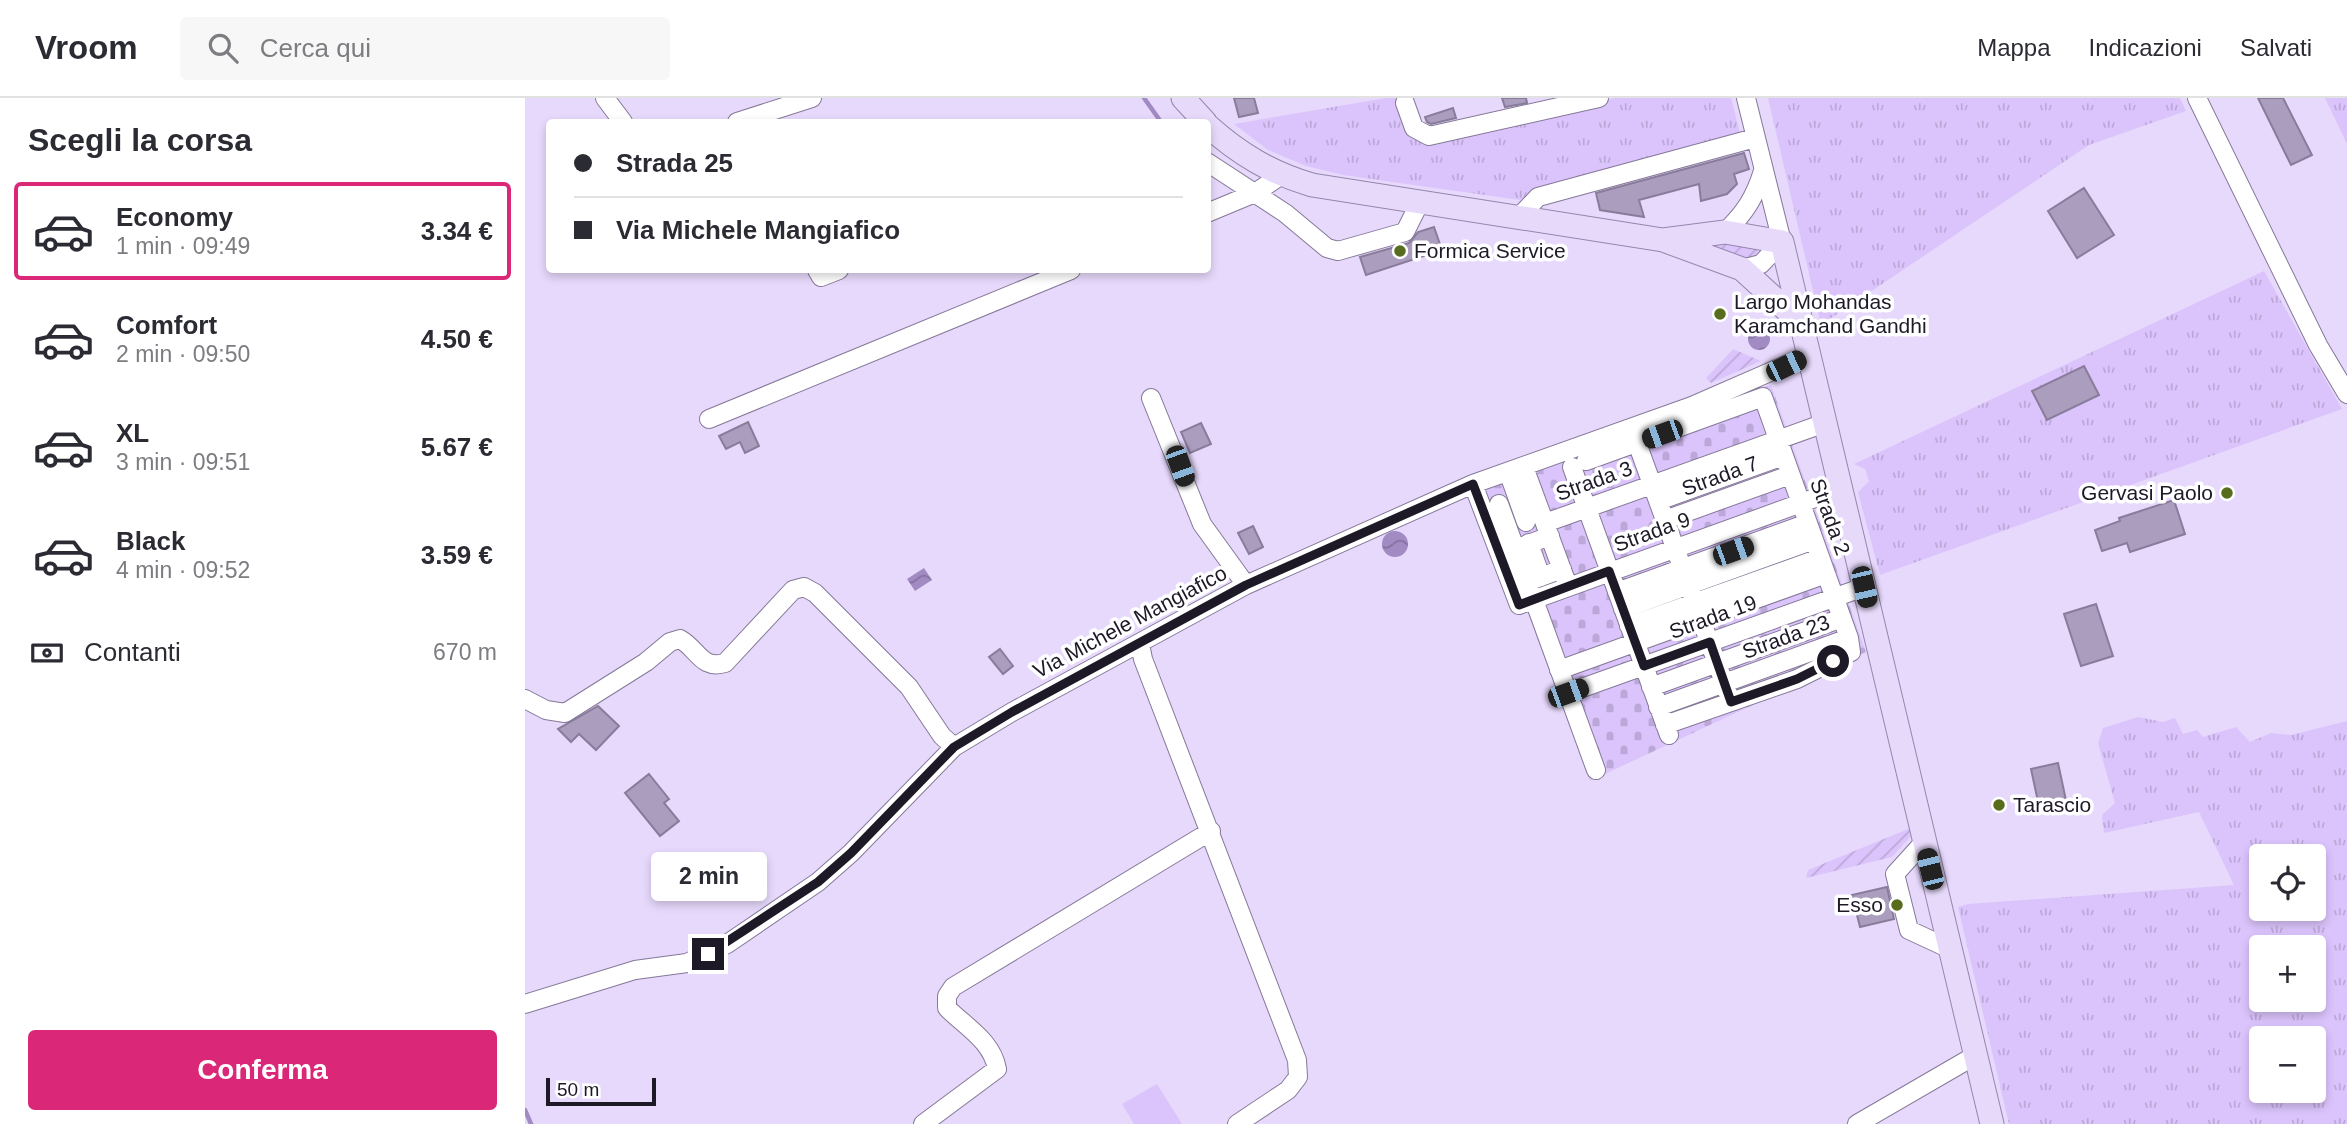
<!DOCTYPE html>
<html lang="it">
<meta charset="utf-8">
<style>
body{margin:0;font-family:Arial,sans-serif;background:#f7f7f7;color:#2b2b33;height:100vh;display:flex;flex-direction:column;font-size:26px;white-space:nowrap}
*{box-sizing:border-box;margin:0}
p{font-size:23px;color:#7c7c81}
.icon{flex:none;width:38px;height:38px;fill:none;stroke:currentColor;stroke-width:2;stroke-linecap:round;stroke-linejoin:round}
.map{position:relative;flex:1;overflow:hidden}
.details{display:flex;flex-direction:column;background:#fff;width:525px}
.details>*{flex:none}
.top-card{position:absolute;left:21px;top:21px;width:665px;height:154px;border-radius:7px;box-shadow:0 4px 10px #0003;display:grid;align-content:center;height:154px;padding:0 28px;background:#fff}
.fabs{position:absolute;left:1724px;top:746px;display:grid;gap:14px}
.fabs a{display:grid;place-items:center;width:77px;height:77px;border-radius:7px;background:#fff;box-shadow:0 4px 10px #0003;font-size:35px}
.scale{position:absolute;left:21px;bottom:18px;width:110px;box-sizing:border-box;padding-left:7px;border:4px solid #1e1926;border-top:0;font-size:19px;line-height:24px;white-space:nowrap;color:#1e1926;-webkit-text-stroke:5px #fff;paint-order:stroke}
.end{position:absolute;width:32px;height:32px;margin:-16px;border:9px solid #1e1926;background:#fff;box-shadow:0 0 0 4px #fff}
.from{border-radius:50%}
.bubble{position:absolute;height:49px;border-radius:7px;background:#fff;box-shadow:0 4px 10px #0003;font-size:23px;font-weight:600;line-height:49px;text-align:center}
.car{position:absolute;width:21px;height:42px;margin:-21px -10px;border-radius:9px;box-shadow:0 0 5px 2px #0007;background:linear-gradient(#222 24%,#8ab4d8 0 40%,#222 0 76%,#8ab4d8 0 86%,#222 0)}
.top-card b{display:flex;align-items:center;gap:24px;height:66px;font-size:26px}
.top-card b+b{border-top:2px solid #e1e1e2}
.top-card i{width:18px;height:18px;background:#2b2b33}
ul{padding:0;list-style:none}
li{display:flex;align-items:center;gap:21px;height:98px;margin:0 14px 10px;padding:0 14px;border:4px solid transparent;border-radius:7px}
li div{flex:1}
li b{display:block;font-size:26px}
li em{font-style:normal;font-weight:600}
li.on{border-color:#db2777}
li>.icon{width:63px;height:63px;stroke-width:1.5}
h2{padding:0 28px;font-size:32px;line-height:84px}
.pay{display:flex;align-items:center;gap:18px;height:77px;padding:0 28px;font-size:26px}
.pay p{margin-inline-start:auto}
.primary-button{display:flex;gap:14px;margin-top:auto;padding:14px 28px}
.primary-button a{flex:1;height:80px;border-radius:7px;background:#db2777;color:#fff;font-size:28px;font-weight:600;line-height:80px;text-align:center}
header{display:flex;align-items:center;gap:42px;box-sizing:border-box;height:98px;padding:0 35px;background:#fff;border-bottom:2px solid #e1e1e2}
header strong{font-size:33px}
nav{display:flex;gap:38px;margin-inline-start:auto;font-size:24px}
.search{width:490px;height:63px;background:#f7f7f7;display:flex;align-items:center;gap:18px;box-sizing:border-box;padding:0 24px;border-radius:7px;color:#7c7c81;font-size:26px}
main{display:flex;flex:1;min-height:0}
.map>svg:first-child{display:block}
</style>
<header>
<strong>Vroom</strong>
<div class="search"><svg class="icon" aria-label="search" viewBox="0 0 24 24"><circle cx="10" cy="10" r="6"/><path d="M15 15l6 6"/></svg>Cerca qui</div>
<nav><a>Mappa</a><a>Indicazioni</a><a>Salvati</a></nav>
</header>
<main>
<section class="details">
<h2>Scegli la corsa</h2>
<ul>
<li class="on"><svg class="icon" aria-label="car" viewBox="0 0 24 24"><path d="M5 17H2v-5l4-1 3-4h7l3 4 3 1v5h-3M9 17h6M6 11h13"/><circle cx="7" cy="17" r="2"/><circle cx="17" cy="17" r="2"/></svg><div><b>Economy</b><p>1 min · 09:49</p></div><em>3.34 €</em></li>
<li><svg class="icon" aria-label="car" viewBox="0 0 24 24"><path d="M5 17H2v-5l4-1 3-4h7l3 4 3 1v5h-3M9 17h6M6 11h13"/><circle cx="7" cy="17" r="2"/><circle cx="17" cy="17" r="2"/></svg><div><b>Comfort</b><p>2 min · 09:50</p></div><em>4.50 €</em></li>
<li><svg class="icon" aria-label="car" viewBox="0 0 24 24"><path d="M5 17H2v-5l4-1 3-4h7l3 4 3 1v5h-3M9 17h6M6 11h13"/><circle cx="7" cy="17" r="2"/><circle cx="17" cy="17" r="2"/></svg><div><b>XL</b><p>3 min · 09:51</p></div><em>5.67 €</em></li>
<li><svg class="icon" aria-label="car" viewBox="0 0 24 24"><path d="M5 17H2v-5l4-1 3-4h7l3 4 3 1v5h-3M9 17h6M6 11h13"/><circle cx="7" cy="17" r="2"/><circle cx="17" cy="17" r="2"/></svg><div><b>Black</b><p>4 min · 09:52</p></div><em>3.59 €</em></li>
</ul>
<div class="pay"><svg class="icon" aria-label="cash" viewBox="0 0 24 24"><path d="M3 7h18v10H3z"/><circle cx="12" cy="12" r="2"/></svg>Contanti<p>670 m</p></div>
<div class="primary-button"><a>Conferma</a></div>
</section>
<div class="map">
<svg width="1822" height="1026" viewBox="0 0 1822 1026">
<defs>
<pattern id="grass-tufts" width="24" height="20" patternUnits="userSpaceOnUse" patternTransform="scale(1.75)"><rect width="24" height="20" fill="#dbc4fc"/><path d="M3 7l-1-3M5 7V3M7 7l1-3M15 17l-1-3M17 17v-4M19 17l1-3" fill="none" stroke="#bca8d8"/></pattern>
<pattern id="cemetery-stones" width="16" height="16" patternUnits="userSpaceOnUse" patternTransform="scale(1.75)"><rect width="16" height="16" fill="#dbc4fc"/><path d="M2 7V4a2 2 0 0 1 4 0v3zM10 15v-3a2 2 0 0 1 4 0v3z" fill="#bca8d8"/></pattern>
<pattern id="garden-furrows" width="10" height="10" patternUnits="userSpaceOnUse" patternTransform="scale(1.75)"><rect width="10" height="10" fill="#dbc4fc"/><path d="M-1 1l2-2M0 10L10 0M9 11l2-2" fill="none" stroke="#bca8d8"/></pattern>
<pattern id="water-waves" width="16" height="10" patternUnits="userSpaceOnUse" patternTransform="scale(1.75)"><rect width="16" height="10" fill="#a28bc3"/><path d="M0 5q4-4 8 0t8 0" fill="none" stroke="#83719e"/></pattern>
</defs>
<rect width="100%" height="100%" fill="#e7d9fc"/>
<!-- grass -->
<path fill="url(#grass-tufts)" fill-rule="evenodd" d="M861,0H874L884,30L913,40L1090,0H1206L1216,39L1011,95L995,102L818,77L781,68L743,52L709,26Z
M1243,0H1655L1661,13L1564,47L1296,227Z
M1800,0H1822V46Z
M1739,173L1817,311L1355,477L1333,394L1344,383L1340,371L1329,366Z
M1613,619L1638,624L1650,620L1658,636L1672,632L1678,639L1711,629L1725,644L1746,635L1766,637L1822,623V1026H1484L1433,809L1443,806L1709,787L1674,714L1579,735L1577,717L1590,705L1573,645L1578,630ZM1736,758H1788V810H1736ZM1736,849H1788V901H1736ZM1736,940H1788V992H1736Z"/>
<!-- cemetery -->
<path fill="url(#cemetery-stones)" d="M1246,287L1341,554L1065,683L956,388Z"/>
<!-- garden -->
<path fill="url(#garden-furrows)" d="M1184,145H1230L1235,148L1231,159L1215,160Z
M1208,251L1236,263L1186,285L1181,280Z
M1388,729L1389,735L1367,759L1281,780L1283,772Z"/>
<!-- pitch -->
<path fill="#dbc4fc" d="M632,986L657,1026H609L597,1006Z"/>
<!-- water -->
<path fill="url(#water-waves)" d="M1223 241a11 11 0 1 1 22 0a11 11 0 1 1-22 0Z
M857 446a13 13 0 1 1 26 0a13 13 0 1 1-26 0Z
M399,470L407,482L390,493L382,481Z"/>
<g fill="none" stroke-linecap="round" stroke-linejoin="round">
<!-- stream -->
<path stroke="#a28bc3" stroke-width="4.5" d="M619,0L636,24
M0,1012L6,1026"/>
</g>
<!-- building -->
<path fill="#aa9dbe" stroke="#897c9b" stroke-width="2" d="M709,0H729L733,15L714,19Z
M977,0H1001L1002,5L980,9Z
M1733,0H1758L1787,57L1766,67Z
M928,10L931,20L906,26L902,24L900,19Z
M1219,55L1224,71L1209,76L1212,86L1202,96L1176,103L1174,86L1114,102L1119,119L1075,112L1071,95Z
M1559,90L1589,137L1552,160L1523,113Z
M909,129L917,152L841,177L835,159L884,145L893,134Z
M1559,268L1574,297L1522,322L1507,293Z
M223,324L234,348L220,355L215,344L201,351L194,338Z
M676,325L686,346L665,355L656,334Z
M1649,402L1660,436L1605,454L1602,445L1577,453L1570,432L1595,423L1594,420Z
M728,428L738,449L724,456L713,435Z
M1571,506L1588,558L1556,568L1539,516Z
M475,551L488,568L478,576L464,559Z
M73,608L94,628L71,652L54,636L46,644L33,631Z
M1533,665L1542,707L1515,713L1506,671Z
M124,676L144,701L139,705L154,723L135,738L100,695Z
M1362,789L1369,821L1335,829L1327,797Z"/>
<g fill="none" stroke-linecap="round" stroke-linejoin="round">
<defs>
<path id="minor" d="M80,0L98,24
M1672,0L1793,247L1822,296
M880,5L889,30L904,38L1074,0
M212,24L287,0
M682,64L760,115L802,150L813,153L880,134L894,106
M682,115L730,95L755,78
M993,120L1013,99L1230,40
M1200,134C1220,115 1230,99 1238,73
M1217,171L1236,166L1257,144L1221,0
M292,172L296,179L314,172
M626,300L677,426L721,487
M184,321L546,172
M1112,345L1206,604
M1061,363L1238,299L1324,540L1326,554L1272,581L1140,627
M1047,369L1144,637
M948,386L994,507L1315,391
M1133,403L1258,358
M974,406L1071,672
M1140,422L1265,377
M1001,424L986,382L1002,377L1043,488
M1020,425L1300,325
M1004,445L1016,479
M990,451L1025,438
M1002,484L1037,471
M1092,494L1283,425
M1098,511L1289,442
M1104,528L1295,460
M615,546L618,561L772,962L773,979L763,992L712,1026
M1034,572L1301,476
M1126,589L1317,520
M1043,595L1339,489
M0,601L21,612L40,615L121,564L145,544L155,541C173,551 176,572 200,565L268,492L279,489L290,495L384,589L417,638L429,649
M1133,609L1324,540
M1399,744L1370,776L1384,832L1425,851
M0,906L110,872L162,865L202,846L293,784L326,755L429,649L487,614L721,487L948,386L1167,308L1284,257
M398,1026L472,971C467,943 441,929 422,910V898L428,889L686,733
M1332,1026L1451,957"/>
<path id="major" d="M658,0L680,24
M682,27C714,56 746,75 787,87L1138,142L1217,171L1275,224
M1138,142L1200,134L1257,144L1467,1026"/>
</defs>
<!-- minor casing -->
<use href="#minor" stroke="#857898" stroke-width="20"/>
<!-- major casing -->
<use href="#major" stroke="#9685ad" stroke-width="25"/>
<!-- minor -->
<use href="#minor" stroke="#fff" stroke-width="18"/>
<!-- major -->
<use href="#major" stroke="#e6d9fa" stroke-width="23"/>
</g>
<g fill="none" stroke-linecap="round" stroke-linejoin="round">
<!-- route -->
<path stroke="#1e1926" stroke-width="9" d="M183,856L293,784L326,755L429,649L487,614L721,487L948,386L994,507L1084,473L1119,568L1185,544L1206,604L1272,581L1308,563"/>
</g>
<!-- markers -->
<g fill="#576c1c" stroke="#fff" stroke-width="2.5">
<circle cx="875" cy="153" r="7"/>
<circle cx="1195" cy="216" r="7"/>
<circle cx="1702" cy="395" r="7"/>
<circle cx="1474" cy="707" r="7"/>
<circle cx="1372" cy="807" r="7"/>
</g>
<g text-anchor="middle" stroke-width="7" stroke-linejoin="round" paint-order="stroke">
<!-- poi labels -->
<g font-size="21" fill="#1e1926" stroke="#fff" text-anchor="start">
<text x="889" y="160">Formica Service</text>
<text x="1209" y="211">Largo Mohandas<tspan x="1209" dy="24">Karamchand Gandhi</tspan></text>
<text x="1688" y="402" text-anchor="end">Gervasi Paolo</text>
<text x="1488" y="714">Tarascio</text>
<text x="1358" y="814" text-anchor="end">Esso</text>
</g>
<!-- street labels -->
<g font-size="21" fill="#1e1926" stroke="#fff">
<text transform="translate(1195 378) rotate(-20)" y="7">Strada 7</text>
<text transform="translate(1069 383) rotate(-20)" y="7">Strada 3</text>
<text transform="translate(1305 419) rotate(70)" y="7">Strada 2</text>
<text transform="translate(1127 434) rotate(-20)" y="7">Strada 9</text>
<text transform="translate(1188 519) rotate(-20)" y="7">Strada 19</text>
<text transform="translate(605 524) rotate(-28)" y="7">Via Michele Mangiafico</text>
<text transform="translate(1261 539) rotate(-20)" y="7">Strada 23</text>
</g>
</g>
</svg>
<div class="fabs">
<a><svg class="icon" aria-label="locate" viewBox="0 0 24 24"><circle cx="12" cy="12" r="6"/><path d="M12 2v4M12 18v4M2 12h4M18 12h4"/></svg></a>
<a>+</a>
<a>−</a>
</div>
<div class="scale">50 m</div>
<i class="end from" style="left:1308px;top:563px"></i>
<i class="end" style="left:183px;top:856px"></i>
<div class="bubble" style="left:126px;top:754px;width:116px">2 min</div>
<i class="car" style="left:1261px;top:268px;rotate:64deg"></i>
<i class="car" style="left:1137px;top:336px;rotate:250deg"></i>
<i class="car" style="left:655px;top:368px;rotate:160deg"></i>
<i class="car" style="left:1208px;top:453px;rotate:70deg"></i>
<i class="car" style="left:1339px;top:489px;rotate:167deg"></i>
<i class="car" style="left:1043px;top:595px;rotate:70deg"></i>
<i class="car" style="left:1405px;top:771px;rotate:346deg"></i>
<div class="top-card">
<b><i class="from"></i>Strada 25</b>
<b><i></i>Via Michele Mangiafico</b>
</div>
</div>
</main>
